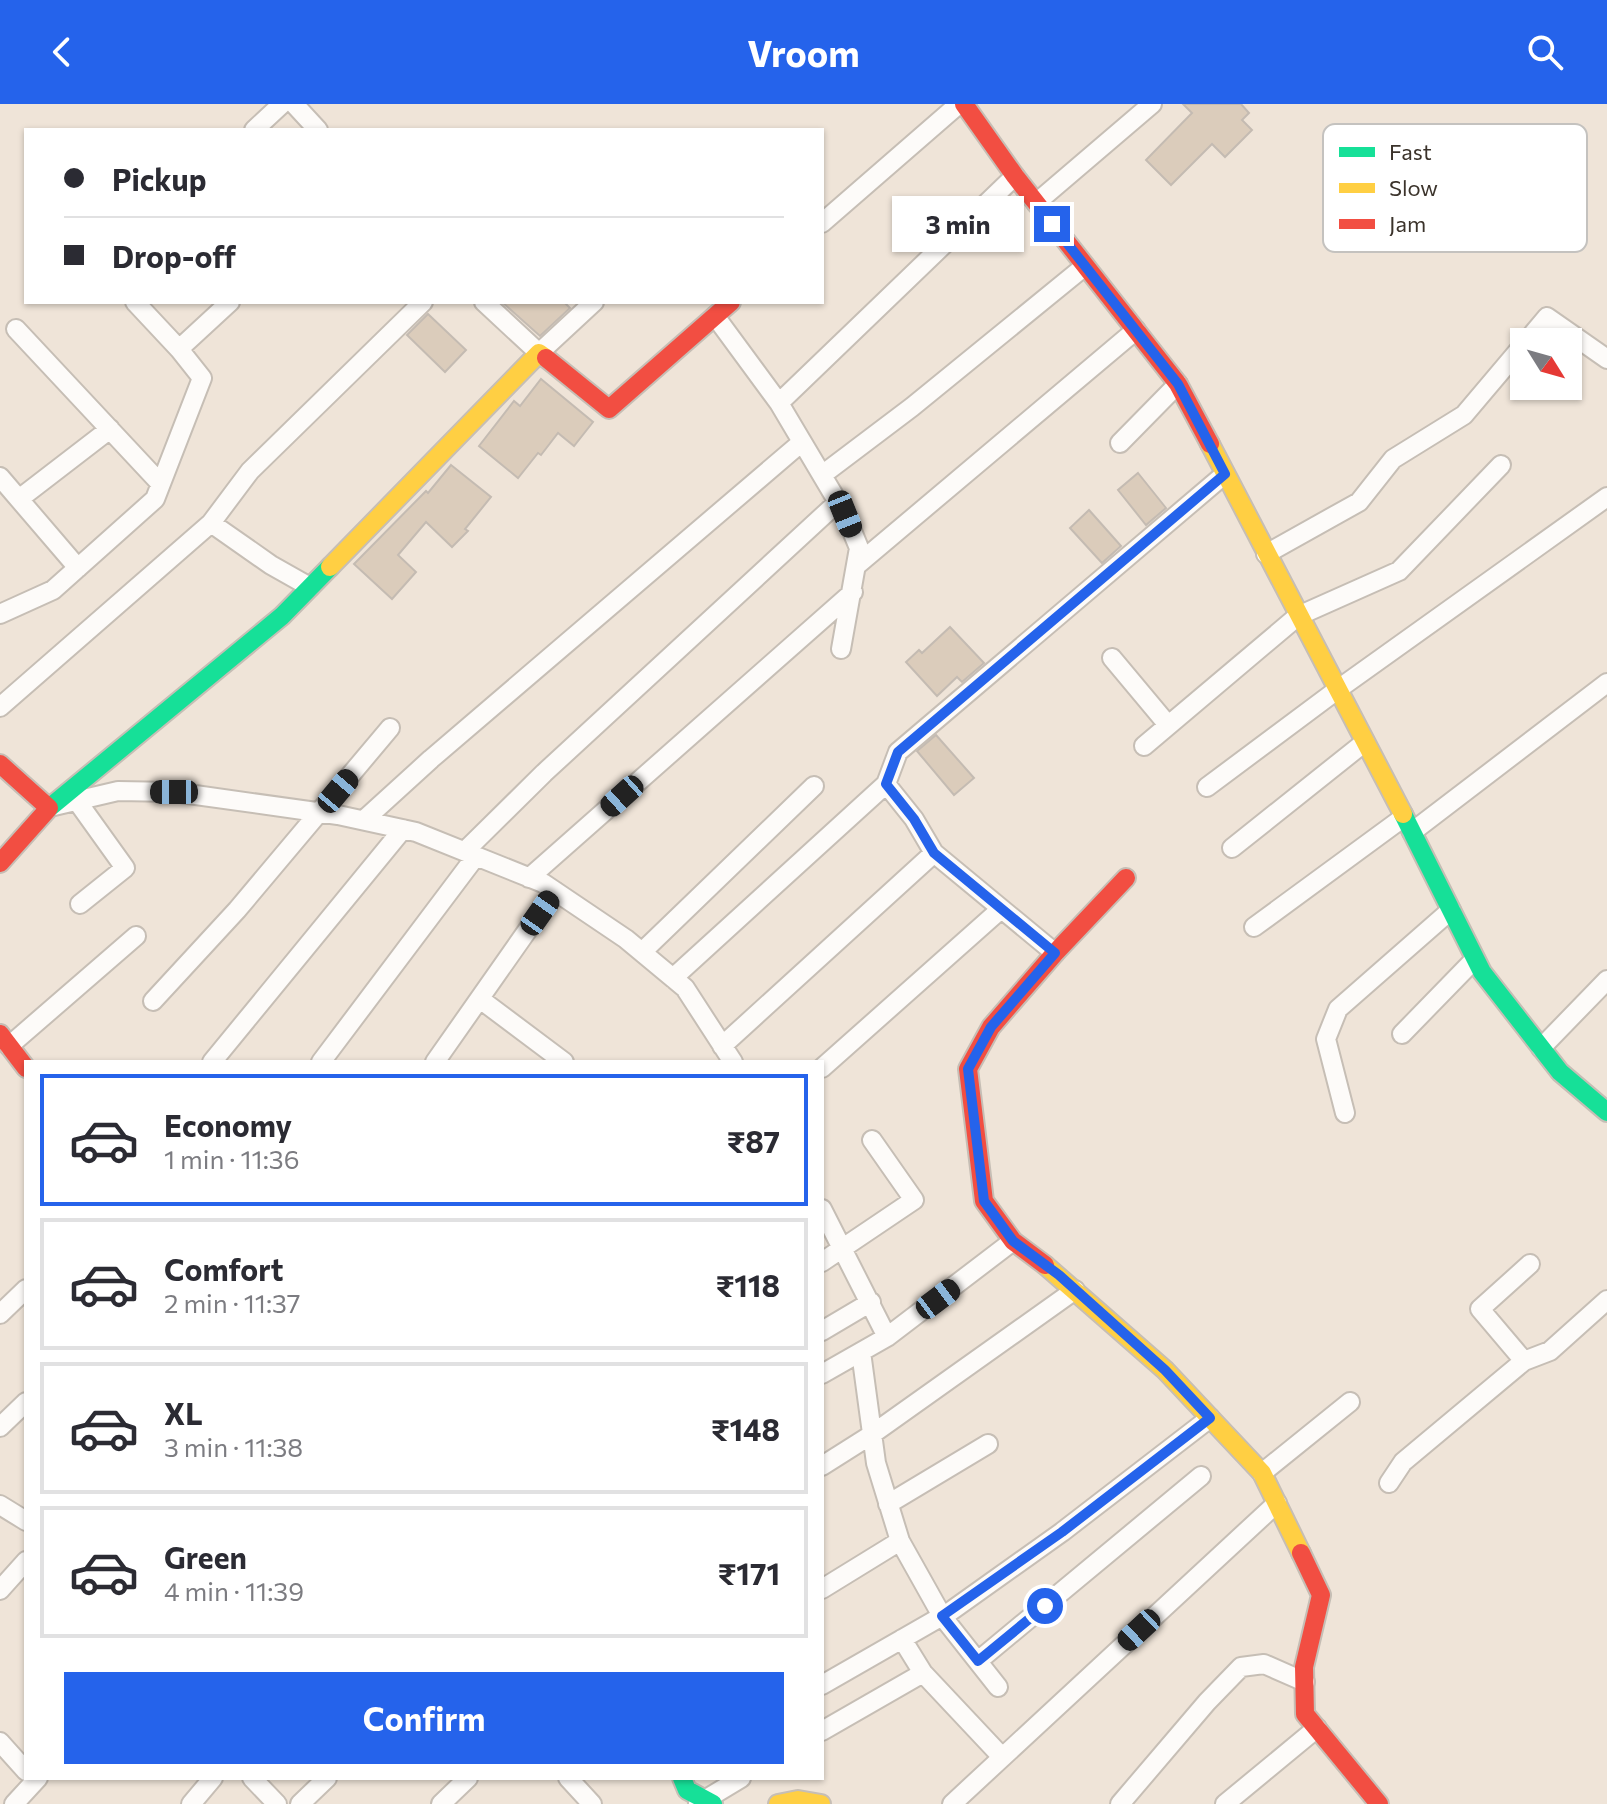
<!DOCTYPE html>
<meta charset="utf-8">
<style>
body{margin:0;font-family:Commissioner,sans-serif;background:#f7f7f7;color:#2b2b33;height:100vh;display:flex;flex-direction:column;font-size:30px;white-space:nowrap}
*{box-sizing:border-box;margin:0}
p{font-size:26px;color:#7c7c81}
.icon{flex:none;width:44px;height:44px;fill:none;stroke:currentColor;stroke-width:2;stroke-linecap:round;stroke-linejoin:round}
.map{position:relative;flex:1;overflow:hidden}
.drawer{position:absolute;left:24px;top:956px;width:800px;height:720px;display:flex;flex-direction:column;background:#fff;border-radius:0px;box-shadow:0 2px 6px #0004}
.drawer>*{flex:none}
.top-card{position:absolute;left:24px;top:24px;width:800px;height:176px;border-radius:0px;box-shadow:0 2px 6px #0004;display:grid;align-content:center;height:176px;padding:0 40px;background:#fff}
.needle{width:52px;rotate:127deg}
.fabs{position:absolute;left:1510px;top:224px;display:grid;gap:16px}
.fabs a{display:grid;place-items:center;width:72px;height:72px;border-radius:0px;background:#fff;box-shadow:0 2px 6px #0004;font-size:40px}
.end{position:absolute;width:36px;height:36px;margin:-18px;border:10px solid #2563eb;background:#fff;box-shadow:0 0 0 4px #fff}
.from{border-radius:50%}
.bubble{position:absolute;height:56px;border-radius:0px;background:#fff;box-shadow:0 2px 6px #0004;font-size:26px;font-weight:700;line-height:56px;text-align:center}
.car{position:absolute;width:24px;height:48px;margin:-24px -12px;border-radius:10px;box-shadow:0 0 6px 2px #0007;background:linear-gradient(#222 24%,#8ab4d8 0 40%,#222 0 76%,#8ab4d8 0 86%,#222 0)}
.top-card b{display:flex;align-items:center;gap:28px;height:76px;font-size:30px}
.top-card b+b{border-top:2px solid #e1e1e2}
.top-card i{width:20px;height:20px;background:#2b2b33}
ul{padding:14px 0 0;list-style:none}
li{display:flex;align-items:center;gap:24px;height:132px;margin:0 16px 12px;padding:0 24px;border:4px solid #e1e1e2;border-radius:0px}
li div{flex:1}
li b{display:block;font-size:30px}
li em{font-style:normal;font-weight:700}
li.on{border-color:#2563eb}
li>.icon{width:72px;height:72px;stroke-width:1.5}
.action{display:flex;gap:16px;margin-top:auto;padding:16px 40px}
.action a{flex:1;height:92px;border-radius:0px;background:#2563eb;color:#fff;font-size:32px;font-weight:700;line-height:92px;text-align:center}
header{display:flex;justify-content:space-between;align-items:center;height:104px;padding:0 40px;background:#2563eb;color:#fff;font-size:36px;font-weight:700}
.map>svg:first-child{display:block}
</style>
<header><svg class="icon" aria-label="back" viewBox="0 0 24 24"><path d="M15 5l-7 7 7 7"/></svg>Vroom<svg class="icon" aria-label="search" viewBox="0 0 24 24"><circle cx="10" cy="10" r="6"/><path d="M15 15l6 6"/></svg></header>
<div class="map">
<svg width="1607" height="1700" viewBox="0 0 1607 1700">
<rect width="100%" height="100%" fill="#efe4d8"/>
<!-- building -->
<path fill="#dbccbb" stroke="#c4bbb2" stroke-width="2" d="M1183,0H1241L1249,9L1242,16L1252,26L1225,53L1212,40L1171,81L1146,56L1192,9Z
M502,198H564L570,204L540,232Z
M428,210L466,246L445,268L407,231Z
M541,275L593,318L574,342L558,329L541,351L538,349L518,374L479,342L514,297L520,302Z
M451,361L491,393L465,425L468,427L452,443L426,418L398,451L416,468L392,495L354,460L426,387L428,389Z
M1138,369L1166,404L1146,421L1118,386Z
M1089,406L1121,442L1102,459L1070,424Z
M950,523L984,559L962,578L957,573L937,592L906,558L919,546L922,549Z
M936,631L974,674L954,691L917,647Z"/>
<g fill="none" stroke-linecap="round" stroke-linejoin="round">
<defs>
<path id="street" d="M294,0L318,26
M254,26L282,0
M1036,99L1152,0
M822,119L959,0
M135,198L179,245
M484,198L539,249L594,198
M715,212L779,299L845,410L859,444L841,545
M16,225L160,379
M1526,238L1547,213L1607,255
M779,299L1015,72
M1120,339L1178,280
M822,371L912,303L1085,162
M0,373L78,464
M19,395L110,325
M211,419L271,461L310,483
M1266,450L1359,398L1393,355L1464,311L1524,240
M857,461L1136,226
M0,510L53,486L155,395L202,274L179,245L230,198
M1112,554L1168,621
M0,603L211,419L250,367L423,198
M1144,642L1298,512L1399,467L1501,361
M1207,683L1337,586L1607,393
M77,697L125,764L80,800
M54,702L118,687L174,688L338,711L416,728L543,779L626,835L685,884L733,958
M364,716L431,655L802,338
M1412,728L1607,579
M1232,744L1365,638
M465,747L544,669L838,398
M529,774L853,488
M1254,823L1404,713
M642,848L814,682
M1055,849L934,749L914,715L886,680L898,648L1225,370
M673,874L886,680
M480,895L564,958
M153,897L237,806L390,624
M1402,930L1475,855
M9,942L136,832
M722,942L934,749
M1541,944L1607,876
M212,958L403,725
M321,958L476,752
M435,958L555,787
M822,964L1001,805
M1345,1009L1326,935L1338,905L1451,806
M822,1105L887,1233
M822,1158L914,1096L872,1036
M1530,1160L1480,1205L1524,1257L1550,1247L1607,1196
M0,1210L26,1185
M822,1227L871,1198
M861,1248L876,1359L900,1437L942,1512L998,1583
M822,1270L887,1233L1013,1137
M0,1323L26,1298
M822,1362L871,1331L1075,1186
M1262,1369L1350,1298
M1389,1379L1403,1358L1524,1257
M888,1400L988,1340
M0,1401L26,1417
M822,1485L900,1437
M0,1486L26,1457
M978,1557L1201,1372
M923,1569L1002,1653
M822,1581L951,1507L1062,1428L1210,1314
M822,1627L923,1569L902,1535
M0,1638L26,1667
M252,1674L277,1700
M568,1674L592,1700
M14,1700L38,1674
M191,1700L213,1674
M300,1700L327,1674
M441,1700L468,1674
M698,1700L741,1674
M952,1700L1277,1399
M1120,1700L1207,1598L1241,1563L1264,1560L1305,1578
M1225,1700L1317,1624"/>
<path id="fast" d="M49,704L282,512L330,463
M1403,710L1482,868L1560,968L1607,1008
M682,1674L687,1686L713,1700"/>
<path id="slow" d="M1210,340L1403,710
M330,463L539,249L546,254
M1045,1161L1165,1266L1262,1369L1301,1449
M778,1700L798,1696L821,1700"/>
<path id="jam" d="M964,0L1015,72L1178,280L1210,340
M546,254L609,305L731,198
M0,660L49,704L0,759
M0,930L26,964
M1045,1161L1013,1137L984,1097L968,965L991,923L1055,849L1126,774
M1301,1449L1321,1491L1304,1563L1305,1610L1379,1700"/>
</defs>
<!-- street casing -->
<use href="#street" stroke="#c6beb5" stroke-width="22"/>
<!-- fast casing -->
<use href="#fast" stroke="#c6beb5" stroke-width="22"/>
<!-- slow casing -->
<use href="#slow" stroke="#c6beb5" stroke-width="22"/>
<!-- jam casing -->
<use href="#jam" stroke="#c6beb5" stroke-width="22"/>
<!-- street -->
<use href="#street" stroke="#fdfbf9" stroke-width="18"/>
<!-- fast -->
<use href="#fast" stroke="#16e098" stroke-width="18"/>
<!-- slow -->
<use href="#slow" stroke="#ffcf43" stroke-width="18"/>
<!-- jam -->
<use href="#jam" stroke="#f24e42" stroke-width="18"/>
</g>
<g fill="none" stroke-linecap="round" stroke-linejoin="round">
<!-- route -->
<path stroke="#2563eb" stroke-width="10" d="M1045,1502L978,1557L942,1512L1062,1428L1210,1314L1165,1266L1059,1171L1013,1137L984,1097L968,965L991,923L1055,849L934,749L914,715L886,680L898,648L1225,370L1178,280L1052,120"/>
</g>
<!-- legend -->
<rect x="1323" y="20" width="264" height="128" rx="12" fill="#fff" stroke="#c4c2bf" stroke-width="2"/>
<rect x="1339" y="43" width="36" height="10" fill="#16e098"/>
<rect x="1339" y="79" width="36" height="10" fill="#ffcf43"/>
<rect x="1339" y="115" width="36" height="10" fill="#f24e42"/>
<g font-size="22" fill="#3b332b">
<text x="1389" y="56">Fast</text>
<text x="1389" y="92">Slow</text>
<text x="1389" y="128">Jam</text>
</g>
</svg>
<div class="fabs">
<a><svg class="needle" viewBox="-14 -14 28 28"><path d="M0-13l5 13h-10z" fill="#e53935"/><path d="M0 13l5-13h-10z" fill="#7c7c81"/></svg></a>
</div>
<i class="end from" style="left:1045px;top:1502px"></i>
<i class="end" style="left:1052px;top:120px"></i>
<div class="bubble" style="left:892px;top:92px;width:132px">3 min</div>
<i class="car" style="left:845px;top:410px;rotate:158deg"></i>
<i class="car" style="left:338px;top:687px;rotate:40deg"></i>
<i class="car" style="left:174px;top:688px;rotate:270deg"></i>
<i class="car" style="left:622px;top:692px;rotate:228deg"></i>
<i class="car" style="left:540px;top:809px;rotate:35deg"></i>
<i class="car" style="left:938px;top:1195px;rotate:53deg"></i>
<i class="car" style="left:1139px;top:1526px;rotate:227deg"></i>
<div class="top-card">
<b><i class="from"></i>Pickup</b>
<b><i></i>Drop-off</b>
</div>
<section class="drawer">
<ul>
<li class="on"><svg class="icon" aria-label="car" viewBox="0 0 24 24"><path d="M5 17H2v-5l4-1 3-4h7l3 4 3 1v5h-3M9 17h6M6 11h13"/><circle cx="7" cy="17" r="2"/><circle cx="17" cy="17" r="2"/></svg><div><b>Economy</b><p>1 min · 11:36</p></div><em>₹87</em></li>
<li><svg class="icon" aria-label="car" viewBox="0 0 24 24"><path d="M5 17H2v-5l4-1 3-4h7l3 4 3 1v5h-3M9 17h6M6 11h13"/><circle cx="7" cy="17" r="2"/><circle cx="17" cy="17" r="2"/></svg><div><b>Comfort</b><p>2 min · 11:37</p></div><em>₹118</em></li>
<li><svg class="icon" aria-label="car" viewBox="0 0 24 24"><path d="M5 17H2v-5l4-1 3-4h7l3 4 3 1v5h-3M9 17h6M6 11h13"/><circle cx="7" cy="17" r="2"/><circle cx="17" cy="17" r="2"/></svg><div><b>XL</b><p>3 min · 11:38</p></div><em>₹148</em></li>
<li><svg class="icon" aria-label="car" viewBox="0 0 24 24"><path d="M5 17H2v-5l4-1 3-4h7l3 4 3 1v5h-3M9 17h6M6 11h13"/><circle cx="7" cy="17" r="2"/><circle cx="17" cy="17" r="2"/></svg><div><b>Green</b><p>4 min · 11:39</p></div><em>₹171</em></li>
</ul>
<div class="action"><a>Confirm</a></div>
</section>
</div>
